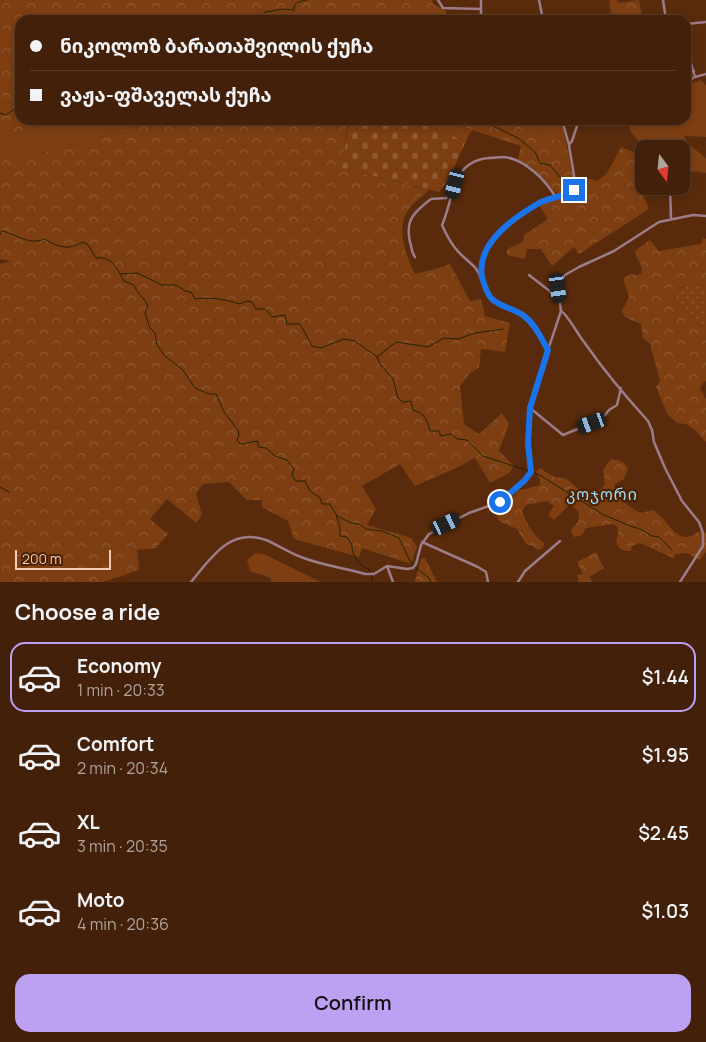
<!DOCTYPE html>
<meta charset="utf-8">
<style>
body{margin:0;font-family:Manrope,"Noto Sans Georgian",sans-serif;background:#4a2812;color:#f1f3f6;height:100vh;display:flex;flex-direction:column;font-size:19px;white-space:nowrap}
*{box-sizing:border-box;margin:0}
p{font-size:16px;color:#afa39c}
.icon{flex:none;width:28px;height:28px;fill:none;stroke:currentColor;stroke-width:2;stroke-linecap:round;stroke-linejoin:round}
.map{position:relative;height:582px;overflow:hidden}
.side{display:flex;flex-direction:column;background:#432009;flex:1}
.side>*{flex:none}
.banner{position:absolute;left:15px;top:15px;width:676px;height:110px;border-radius:15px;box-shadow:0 2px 8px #0003,0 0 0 1px #5b3e2a;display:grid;align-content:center;height:110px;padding:0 15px;background:#432009}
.needle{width:32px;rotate:165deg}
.buttons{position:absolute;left:635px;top:140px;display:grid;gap:10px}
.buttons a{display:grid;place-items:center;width:55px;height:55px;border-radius:10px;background:#432009;box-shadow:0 2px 8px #0003,0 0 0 1px #5b3e2a;font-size:25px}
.scale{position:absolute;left:15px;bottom:12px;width:96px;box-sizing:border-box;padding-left:5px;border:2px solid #efcbb7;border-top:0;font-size:14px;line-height:18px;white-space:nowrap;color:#efcbb7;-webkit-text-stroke:4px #4d2101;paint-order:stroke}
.end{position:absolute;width:22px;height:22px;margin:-11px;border:6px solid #1a73e8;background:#fff;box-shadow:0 0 0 2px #fff}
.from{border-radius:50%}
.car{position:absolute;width:15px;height:30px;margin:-15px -8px;border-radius:6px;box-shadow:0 0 4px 1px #0007;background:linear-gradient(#222 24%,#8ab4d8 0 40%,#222 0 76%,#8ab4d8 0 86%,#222 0)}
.banner b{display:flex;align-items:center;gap:18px;height:48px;font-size:19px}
.banner b+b{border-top:1px solid #5b3e2a}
.banner i{width:12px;height:12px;background:#f1f3f6}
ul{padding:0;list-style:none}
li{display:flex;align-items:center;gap:15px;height:70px;margin:0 10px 8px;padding:0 5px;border:2px solid transparent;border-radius:15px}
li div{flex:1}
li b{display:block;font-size:19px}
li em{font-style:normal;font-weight:600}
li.active{border-color:#bca0f2}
li>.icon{width:45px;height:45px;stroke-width:1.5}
h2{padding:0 15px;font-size:22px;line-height:60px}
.cta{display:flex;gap:10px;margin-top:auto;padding:10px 15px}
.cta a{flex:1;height:58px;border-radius:15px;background:#bca0f2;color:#111;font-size:20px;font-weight:600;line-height:58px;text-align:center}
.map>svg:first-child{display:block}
</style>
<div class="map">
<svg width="706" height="582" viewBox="0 0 706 582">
<defs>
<pattern id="forest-crowns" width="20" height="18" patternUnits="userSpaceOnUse" patternTransform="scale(1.25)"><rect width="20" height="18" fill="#7d3e12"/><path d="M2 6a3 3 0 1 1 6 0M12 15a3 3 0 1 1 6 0" fill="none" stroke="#905932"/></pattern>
<pattern id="cemetery-stones" width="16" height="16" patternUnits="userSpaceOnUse" patternTransform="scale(1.25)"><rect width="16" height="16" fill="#7d3e12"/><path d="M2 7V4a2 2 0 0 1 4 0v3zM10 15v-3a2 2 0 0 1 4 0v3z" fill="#905932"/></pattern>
<pattern id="garden-dots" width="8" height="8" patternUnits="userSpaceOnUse" patternTransform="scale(1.25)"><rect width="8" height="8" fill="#7d3e12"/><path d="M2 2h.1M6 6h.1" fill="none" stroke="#905932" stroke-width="1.8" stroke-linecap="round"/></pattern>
</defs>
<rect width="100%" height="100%" fill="#592b0c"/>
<!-- green -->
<path fill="#7d3e12" d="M701,80L706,85V137L685,136L687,143L706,158V173L681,170V149H666L673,143V137L654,149C642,145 632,138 629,126L632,120H686V87L689,84Z
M51,120H151L64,149L0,160V138L34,127Z
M413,120H442L472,130L466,141Z
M530,120H561L565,137L563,140L545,138Z
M255,553L264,554L321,582H271V578L250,571L247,560Z"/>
<!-- forest -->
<path fill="url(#forest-crowns)" d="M0,0H432L433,4L445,10L450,20H20V120H51L34,127L0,138Z
M609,0H617L618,3L639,0L642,15L612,20Z
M151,120H327L347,125L343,168L429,190C423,196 414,202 409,209C395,227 406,256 415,274L436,269L450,264L470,301L481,299L485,316L510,323L505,352L481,349L479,368L470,373L460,386L464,424L479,434L502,413L509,424L499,451L514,466L509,473L490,483L475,458L456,468L415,486L400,464L362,486L376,509L367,525L411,538L417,547L411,564L362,548L359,557L294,539L288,521L262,507V500H247L229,482L203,484L196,493L202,515L196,523L167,499L150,519L168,534L156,548L137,550L139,570L103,582H0V264L11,261L0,259V160L64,149Z
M442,120H530L545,138L562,140L565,137L574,183L573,188L568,191L557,194L531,167L518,159L521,146Z
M673,137V143L666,149H644L642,191L649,209L579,254L574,247L552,266L541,249H527L525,259L507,255V249L523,242L524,235L548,219L539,205L560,196L574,194L578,190L577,178H586L597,181C610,174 614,159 621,147L636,153L641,141L647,147L653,149Z
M703,238L706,239V285L692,283L675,290L673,295L682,311L693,318L706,337V381L703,383L700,389L706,399V442L696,431L686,424L677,423L667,414L656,387L660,381L650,344L643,338L641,324L625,317L622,311L629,297L624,281V277L632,274L636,275L641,274C644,264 636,260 635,251L650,240L659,251L701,244Z
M611,459C619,460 624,461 628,469L624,479L614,485C618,500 627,506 641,513L653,510C669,519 677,550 699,531L706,533V552L700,560L687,553L676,554L673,558L640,543L632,546L631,551C623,551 619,550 616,542L618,534V527L612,524L586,528L582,535L574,537L571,530L578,522L579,512L570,504L554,520L548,515L554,506L547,501L526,505L522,511C527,524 533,535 544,543L543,548L538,550L533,546L526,544L517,529L499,521L496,514L518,491L540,485V480L536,472L541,468C548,475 555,478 565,478C579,488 590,505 605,484L603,470Z
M596,552L604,568L589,577L592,582H579L577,575L583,574L577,562Z
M425,558L437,582H415L421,559Z"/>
<!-- cemetery -->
<path fill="url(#cemetery-stones)" d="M349,120H413L466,141L449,179L439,192L342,168Z"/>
<!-- garden -->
<path fill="url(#garden-dots)" d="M692,283L706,285V337L693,318L682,311L673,295L675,290Z"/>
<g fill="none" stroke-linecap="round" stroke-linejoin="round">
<!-- stream -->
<path stroke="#222204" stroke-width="1" d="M258,20L260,19L265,12L284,9L294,10C294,1 299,2 307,0
M0,113L6,115L13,110L20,108
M480,120L518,138L535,152L540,163L550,165L564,182
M0,234L2,231C16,234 30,246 44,239C59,247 67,251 83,242L88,245L96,258C113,256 117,269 124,281L134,285C137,294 144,297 148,306L145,313L150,328L155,333L157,345L166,357L183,370L195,388L209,394H216L224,412L238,430L239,435L237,440L240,444L258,441V447L266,448L275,456L287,460L294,469L292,476L296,481H305L310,491L320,498L322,504H330L336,514L340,528V536L347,537L352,545C351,555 360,567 369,569L373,582
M120,274L137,273L162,285H176L185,291L191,292L195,299C208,297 226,299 239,304L247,301L252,302L256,309H265L272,317L285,315L287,324H300L312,346L321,348L344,339L355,341L377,357L380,364L393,379L398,398L403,402L411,401L413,410C425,414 427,419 430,431H439L441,436L451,434L457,439L467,440L483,456L538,474L602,514L630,526L640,529L652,536L659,537L672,550
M377,357L396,342L428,347L444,338L458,339L475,333L503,329
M0,487L9,492
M337,516L351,523L359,524L366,529L382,531L399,538L412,565L428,577L431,582"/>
<!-- minor -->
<path stroke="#9d7c8a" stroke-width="2.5" d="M438,0L443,8L481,9
M539,0L543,20
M663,0L666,20
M516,15V20
M481,20V0
M686,24L706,22
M686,46L695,77L686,82
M686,71H694
M695,77L706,74
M562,120L569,145
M670,186L671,218
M415,257C411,252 412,248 410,242C405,220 414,212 431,199L446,198L454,186
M529,275L560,299
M481,279C478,265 464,260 456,249C450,242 446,234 442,225C449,210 451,190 458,177C465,165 475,159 489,158C494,158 499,157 504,157C525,159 545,180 555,196
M561,311C568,315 578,335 584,342C603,369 626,397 648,421L652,430L654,442L665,468L682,501L699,522L703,533V546L680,582
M548,350L528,319L490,297L484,284L481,266L487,247L505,228L539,203L574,190C577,182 570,156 569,145L572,141L579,120
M530,408L563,435L602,419L609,410L617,405L621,388
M422,542L478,567L486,572L488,582
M387,566L393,582
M191,582C211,558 230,527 266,540C278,545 289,553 301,557C321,565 344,568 365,574H374L387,566L407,569L413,568L416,564L421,545L429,534L469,513L503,501L530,475L531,469L528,439L530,408L548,350L561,311L558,288L560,281L565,275L579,267L614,251L659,222L693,215L706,216
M518,582L525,571L560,541"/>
</g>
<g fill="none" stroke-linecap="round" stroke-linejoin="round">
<!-- route -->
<path stroke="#1a73e8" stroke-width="6" d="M500,502L525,480L531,472L528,443L530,408L548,350C541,338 535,324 524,316C514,308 499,307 491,298C486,292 484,284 482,277C476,244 513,218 539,203C550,197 564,197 574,190"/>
</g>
<g text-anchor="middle" stroke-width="4.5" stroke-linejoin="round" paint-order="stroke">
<!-- neighbourhood labels -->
<g font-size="16" letter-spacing="1" fill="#9adbfc" stroke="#4d2101">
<text x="602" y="500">კოჯორი</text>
</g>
</g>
</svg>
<div class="buttons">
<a><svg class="needle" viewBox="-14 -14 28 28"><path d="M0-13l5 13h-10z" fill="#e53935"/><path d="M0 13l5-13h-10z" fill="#afa39c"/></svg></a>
</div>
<div class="scale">200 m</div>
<i class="end from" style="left:500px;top:502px"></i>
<i class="end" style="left:574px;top:190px"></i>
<i class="car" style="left:455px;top:184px;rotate:194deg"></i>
<i class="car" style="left:558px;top:288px;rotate:172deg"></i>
<i class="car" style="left:592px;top:423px;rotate:250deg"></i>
<i class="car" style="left:446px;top:524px;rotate:64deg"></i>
<div class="banner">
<b><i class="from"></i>ნიკოლოზ ბარათაშვილის ქუჩა</b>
<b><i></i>ვაჟა-ფშაველას ქუჩა</b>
</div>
</div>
<section class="side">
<h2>Choose a ride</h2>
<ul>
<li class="active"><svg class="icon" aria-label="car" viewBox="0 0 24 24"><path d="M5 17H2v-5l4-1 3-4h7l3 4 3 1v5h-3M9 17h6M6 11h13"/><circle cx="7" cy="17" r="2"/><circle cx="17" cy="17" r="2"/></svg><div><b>Economy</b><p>1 min · 20:33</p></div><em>$1.44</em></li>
<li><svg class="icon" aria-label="car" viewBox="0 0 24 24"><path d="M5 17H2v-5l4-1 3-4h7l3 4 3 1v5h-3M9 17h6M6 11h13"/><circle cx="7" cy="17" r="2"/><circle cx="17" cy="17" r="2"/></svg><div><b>Comfort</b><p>2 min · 20:34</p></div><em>$1.95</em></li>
<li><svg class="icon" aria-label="car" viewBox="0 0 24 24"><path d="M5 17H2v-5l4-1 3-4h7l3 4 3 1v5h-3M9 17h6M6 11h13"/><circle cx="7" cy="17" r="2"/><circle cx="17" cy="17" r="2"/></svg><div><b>XL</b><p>3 min · 20:35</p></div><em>$2.45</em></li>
<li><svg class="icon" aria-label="car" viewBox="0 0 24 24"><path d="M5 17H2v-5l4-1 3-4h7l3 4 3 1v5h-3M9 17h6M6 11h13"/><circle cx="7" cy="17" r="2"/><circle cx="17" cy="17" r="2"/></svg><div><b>Moto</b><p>4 min · 20:36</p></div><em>$1.03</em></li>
</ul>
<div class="cta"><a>Confirm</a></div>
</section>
